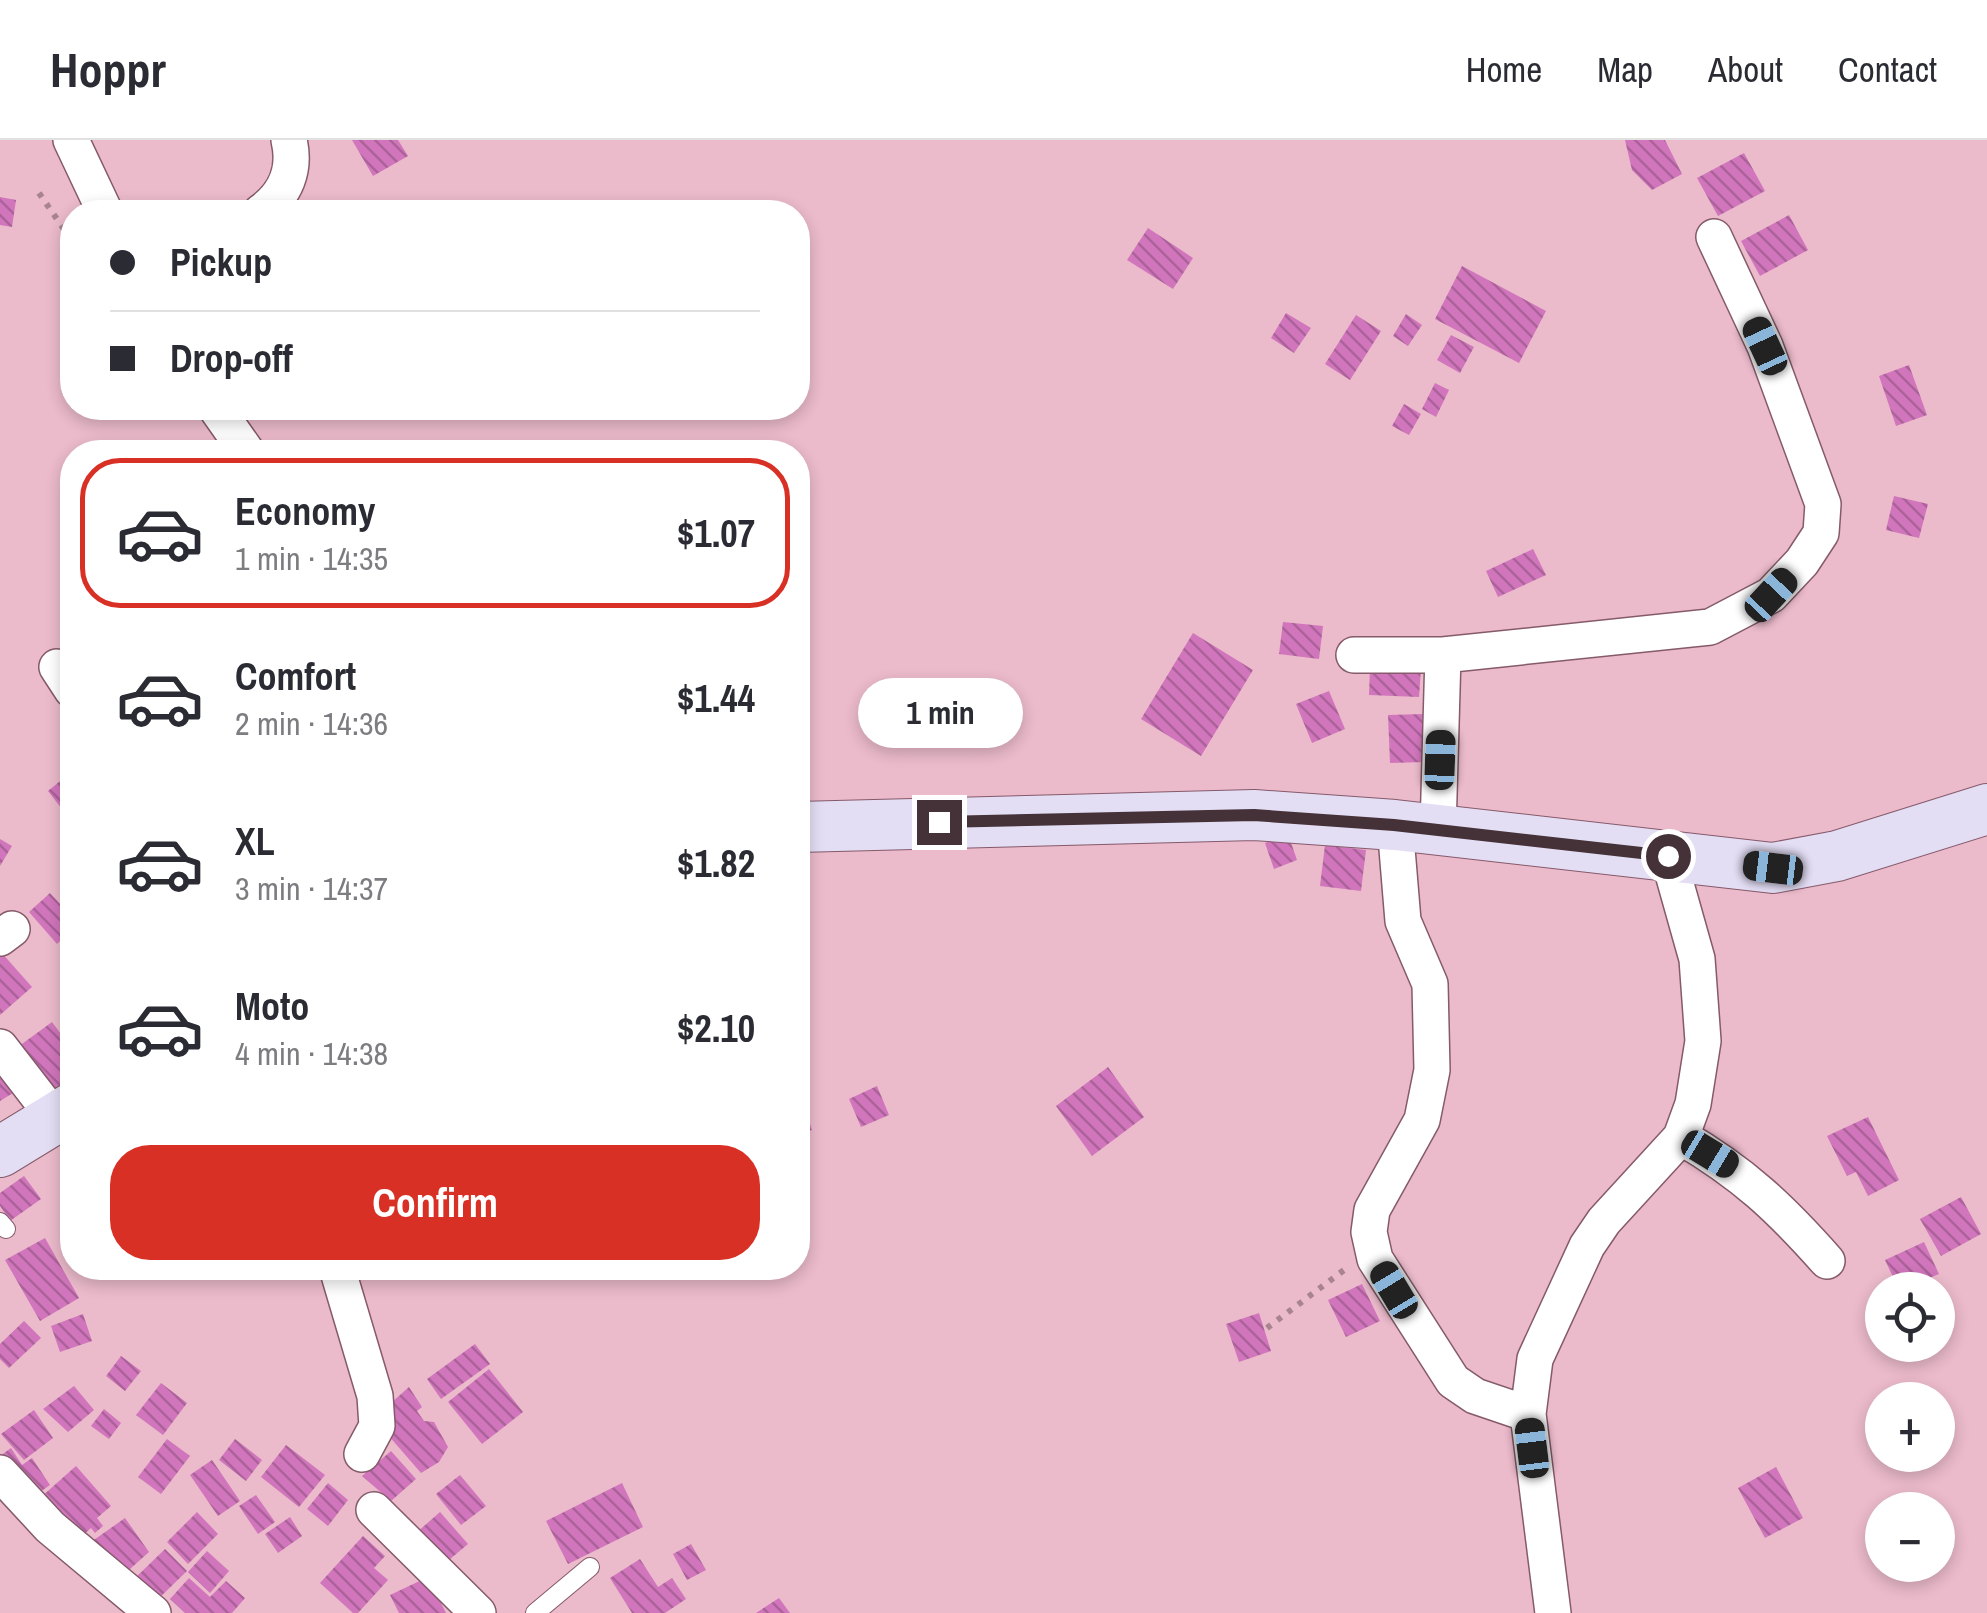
<!DOCTYPE html>
<meta charset="utf-8">
<style>
body{margin:0;font-family:"Archivo Narrow",sans-serif;background:#f2f2f3;color:#2b2b33;height:100vh;display:flex;flex-direction:column;font-size:38px;white-space:nowrap}
*{box-sizing:border-box;margin:0}
p{font-size:32px;color:#7c7c81}
.icon{flex:none;width:55px;height:55px;fill:none;stroke:currentColor;stroke-width:2;stroke-linecap:round;stroke-linejoin:round}
.map{position:relative;flex:1;overflow:hidden}
.panel{position:absolute;left:60px;top:300px;width:750px;height:840px;display:flex;flex-direction:column;background:#fff;border-radius:40px;box-shadow:0 5px 15px #0003}
.panel>*{flex:none}
.top-card{position:absolute;left:60px;top:60px;width:750px;height:220px;border-radius:40px;box-shadow:0 5px 15px #0003;display:grid;align-content:center;height:220px;padding:0 50px;background:#fff}
.fabs{position:absolute;left:1865px;top:1132px;display:grid;gap:20px}
.fabs a{display:grid;place-items:center;width:90px;height:90px;border-radius:50%;background:#fff;box-shadow:0 5px 15px #0003;font-size:50px}
.end{position:absolute;width:45px;height:45px;margin:-22px;border:12px solid #453138;background:#fff;box-shadow:0 0 0 5px #fff}
.from{border-radius:50%}
.bubble{position:absolute;height:70px;border-radius:35px;background:#fff;box-shadow:0 5px 15px #0003;font-size:32px;font-weight:700;line-height:70px;text-align:center}
.car{position:absolute;width:30px;height:60px;margin:-30px -15px;border-radius:12px;box-shadow:0 0 8px 2px #0007;background:linear-gradient(#222 24%,#8ab4d8 0 40%,#222 0 76%,#8ab4d8 0 86%,#222 0)}
.top-card b{display:flex;align-items:center;gap:35px;height:95px;font-size:38px}
.top-card b+b{border-top:2px solid #e1e1e2}
.top-card i{width:25px;height:25px;background:#2b2b33}
ul{padding:18px 0 0;list-style:none}
li{display:flex;align-items:center;gap:30px;height:150px;margin:0 20px 15px;padding:0 30px;border:5px solid transparent;border-radius:40px}
li div{flex:1}
li b{display:block;font-size:38px}
li em{font-style:normal;font-weight:700}
li.on{border-color:#d93025}
li>.icon{width:90px;height:90px;stroke-width:1.5}
.button{display:flex;gap:20px;margin-top:auto;padding:20px 50px}
.button a{flex:1;height:115px;border-radius:40px;background:#d93025;color:#fff;font-size:40px;font-weight:700;line-height:115px;text-align:center}
header{display:flex;align-items:center;gap:60px;box-sizing:border-box;height:140px;padding:0 50px;background:#fff;border-bottom:2px solid #e1e1e2}
header strong{font-size:48px}
nav{display:flex;gap:55px;margin-inline-start:auto;font-size:35px}
.map>svg:first-child{display:block}
</style>
<header>
<strong>Hoppr</strong>
<nav><a>Home</a><a>Map</a><a>About</a><a>Contact</a></nav>
</header>
<div class="map">
<svg width="1987" height="1473" viewBox="0 0 1987 1473">
<defs>
<pattern id="building-back-hatch" width="6" height="6" patternUnits="userSpaceOnUse" patternTransform="scale(2.5)"><rect width="6" height="6" fill="#d176bc"/><path d="M-1 5l2 2M0 0l6 6M5-1l2 2" fill="none" stroke="#ab619a"/></pattern>
</defs>
<rect width="100%" height="100%" fill="#ebbacb"/>
<!-- building -->
<path fill="url(#building-back-hatch)" d="M352,0H398L408,16L373,36Z
M1625,0H1665L1682,34L1652,50L1632,30Z
M1744,13L1765,51L1718,76L1697,38Z
M0,57L16,60L12,87L0,85Z
M1789,75L1808,110L1760,136L1741,101Z
M1148,88L1193,118L1173,149L1127,120Z
M1462,126L1546,171L1519,223L1435,179Z
M1286,173L1311,188L1294,213L1271,198Z
M1406,174L1422,185L1408,206L1393,196Z
M1356,175L1381,191L1350,240L1325,224Z
M1451,195L1474,207L1460,233L1437,220Z
M1909,225L1927,275L1896,286L1879,236Z
M1435,243L1449,250L1436,277L1422,269Z
M1404,264L1421,274L1409,295L1392,286Z
M1894,356L1928,364L1919,398L1886,390Z
M1533,409L1546,435L1498,457L1486,431Z
M1283,482L1323,486L1319,519L1279,514Z
M1193,493L1253,530L1201,616L1141,579Z
M1370,526L1421,528L1419,557L1369,555Z
M1329,551L1345,589L1312,603L1296,564Z
M1424,574L1425,622L1390,623L1388,575Z
M65,637L72,646V682L48,651Z
M1288,694L1297,720L1274,729L1265,703Z
M0,699L12,706L0,726Z
M1325,705L1366,710L1361,751L1320,746Z
M50,753L72,777V790L57,804L29,772Z
M0,811L32,847L0,875Z
M52,882L72,909V940L50,957L15,909Z
M1108,927L1144,977L1092,1016L1056,966Z
M0,932L13,953L0,961Z
M877,946L889,975L861,987L849,959Z
M804,965L812,990L798,995V967Z
M1868,977L1899,1040L1868,1056L1856,1032L1847,1036L1827,996Z
M24,1036L41,1059L10,1081L0,1066V1053Z
M798,1045L810,1072L798,1077Z
M1961,1057L1981,1094L1941,1116L1920,1079Z
M45,1098L79,1158L40,1181L5,1120Z
M1924,1102L1939,1134L1899,1150L1885,1120Z
M1362,1144L1380,1181L1346,1197L1328,1160Z
M1259,1173L1271,1211L1239,1222L1226,1184Z
M83,1174L92,1201L60,1212L51,1186Z
M24,1181L41,1198L9,1228L0,1219V1204Z
M475,1204L490,1224L441,1259L427,1239Z
M121,1216L141,1231L125,1251L106,1236Z
M489,1229L523,1272L482,1304L448,1262Z
M161,1243L187,1263L163,1295L136,1275Z
M74,1246L94,1270L68,1292L43,1269Z
M409,1247L422,1267L417,1271L424,1281L434,1282L448,1307L439,1322L421,1333L388,1295L391,1263Z
M104,1269L121,1283L109,1299L91,1286Z
M34,1270L53,1298L24,1320L1,1294Z
M167,1299L190,1316L161,1354L138,1337Z
M235,1299L262,1320L246,1341L219,1320Z
M286,1305L325,1335L299,1367L261,1337Z
M11,1308L22,1325L32,1318L50,1345L30,1359L0,1316Z
M391,1311L416,1339L391,1361L362,1336Z
M212,1320L240,1361L218,1376L190,1335Z
M76,1326L111,1366L97,1378L103,1386L95,1393L91,1388L77,1401L31,1366Z
M1776,1327L1803,1378L1765,1398L1738,1348Z
M460,1335L486,1366L461,1385L436,1354Z
M328,1343L348,1360L328,1386L307,1369Z
M622,1343L643,1387L568,1424L546,1381Z
M256,1355L275,1382L258,1394L239,1366Z
M197,1372L218,1394L188,1424L167,1402Z
M440,1372L468,1404L443,1425L416,1393Z
M290,1377L302,1396L278,1413L265,1394Z
M125,1378L149,1412L120,1438L91,1402Z
M363,1396L385,1416L374,1428L388,1440L358,1473H353L320,1443Z
M691,1404L706,1430L687,1440L673,1414Z
M165,1409L187,1431L153,1464L132,1441Z
M207,1411L229,1431L210,1453L188,1432Z
M640,1419L658,1447L672,1438L686,1459L665,1473H632L610,1438Z
M428,1437L446,1473H399L390,1455Z
M189,1438L210,1457L226,1441L245,1458L232,1473H185L170,1459Z
M779,1458L790,1473H756Z"/>
<g fill="none" stroke-linecap="round" stroke-linejoin="round">
<defs>
<path id="lane" d="M0,1082L6,1089
M535,1473L590,1427"/>
<path id="street" d="M71,0L105,72
M261,72C286,54 296,30 289,0
M216,268L247,312
M1354,515H1443L1710,487L1771,455L1802,422L1821,393L1823,364L1765,206L1714,97
M57,527L72,550
M1395,685L1403,781L1430,844L1432,930L1422,980L1372,1070L1369,1092L1375,1119L1453,1241L1475,1256L1528,1274
M1438,690L1443,515
M0,798L12,789
M0,907L55,978
M1681,997C1743,1033 1780,1068 1827,1121
M337,1128L375,1256L377,1286L362,1314
M0,1333L50,1387L153,1473
M374,1370L478,1473
M1553,1473L1528,1274L1535,1219L1587,1106L1604,1081L1681,997L1693,964L1703,901L1697,819L1668,716"/>
<path id="secondary" d="M798,687L1254,675L1395,685L1773,728L1837,716L1987,669
M0,1012L72,968"/>
</defs>
<!-- lane casing -->
<use href="#lane" stroke="#855a6a" stroke-width="20"/>
<!-- street casing -->
<use href="#street" stroke="#855a6a" stroke-width="38"/>
<!-- secondary casing -->
<use href="#secondary" stroke="#855a6a" stroke-width="52"/>
<!-- path -->
<path stroke="#a88390" stroke-width="6" stroke-dasharray="5 8" stroke-linecap="butt" d="M39,53L72,101
M1267,1188L1344,1130"/>
<!-- lane -->
<use href="#lane" stroke="#fff" stroke-width="18"/>
<!-- street -->
<use href="#street" stroke="#fff" stroke-width="35"/>
<!-- secondary -->
<use href="#secondary" stroke="#e4def5" stroke-width="50"/>
</g>
<g fill="none" stroke-linecap="round" stroke-linejoin="round">
<!-- route -->
<path stroke="#453138" stroke-width="12" d="M939,682L1254,675L1394,685L1668,716"/>
</g>
</svg>
<div class="fabs">
<a><svg class="icon" aria-label="locate" viewBox="0 0 24 24"><circle cx="12" cy="12" r="6"/><path d="M12 2v4M12 18v4M2 12h4M18 12h4"/></svg></a>
<a>+</a>
<a>−</a>
</div>
<i class="end from" style="left:1668px;top:716px"></i>
<i class="end" style="left:939px;top:682px"></i>
<div class="bubble" style="left:858px;top:538px;width:165px">1 min</div>
<i class="car" style="left:1765px;top:206px;rotate:335deg"></i>
<i class="car" style="left:1771px;top:455px;rotate:43deg"></i>
<i class="car" style="left:1440px;top:620px;rotate:2deg"></i>
<i class="car" style="left:1773px;top:728px;rotate:277deg"></i>
<i class="car" style="left:1710px;top:1014px;rotate:121deg"></i>
<i class="car" style="left:1394px;top:1150px;rotate:329deg"></i>
<i class="car" style="left:1532px;top:1308px;rotate:353deg"></i>
<div class="top-card">
<b><i class="from"></i>Pickup</b>
<b><i></i>Drop-off</b>
</div>
<section class="panel">
<ul>
<li class="on"><svg class="icon" aria-label="car" viewBox="0 0 24 24"><path d="M5 17H2v-5l4-1 3-4h7l3 4 3 1v5h-3M9 17h6M6 11h13"/><circle cx="7" cy="17" r="2"/><circle cx="17" cy="17" r="2"/></svg><div><b>Economy</b><p>1 min · 14:35</p></div><em>$1.07</em></li>
<li><svg class="icon" aria-label="car" viewBox="0 0 24 24"><path d="M5 17H2v-5l4-1 3-4h7l3 4 3 1v5h-3M9 17h6M6 11h13"/><circle cx="7" cy="17" r="2"/><circle cx="17" cy="17" r="2"/></svg><div><b>Comfort</b><p>2 min · 14:36</p></div><em>$1.44</em></li>
<li><svg class="icon" aria-label="car" viewBox="0 0 24 24"><path d="M5 17H2v-5l4-1 3-4h7l3 4 3 1v5h-3M9 17h6M6 11h13"/><circle cx="7" cy="17" r="2"/><circle cx="17" cy="17" r="2"/></svg><div><b>XL</b><p>3 min · 14:37</p></div><em>$1.82</em></li>
<li><svg class="icon" aria-label="car" viewBox="0 0 24 24"><path d="M5 17H2v-5l4-1 3-4h7l3 4 3 1v5h-3M9 17h6M6 11h13"/><circle cx="7" cy="17" r="2"/><circle cx="17" cy="17" r="2"/></svg><div><b>Moto</b><p>4 min · 14:38</p></div><em>$2.10</em></li>
</ul>
<div class="button"><a>Confirm</a></div>
</section>
</div>
